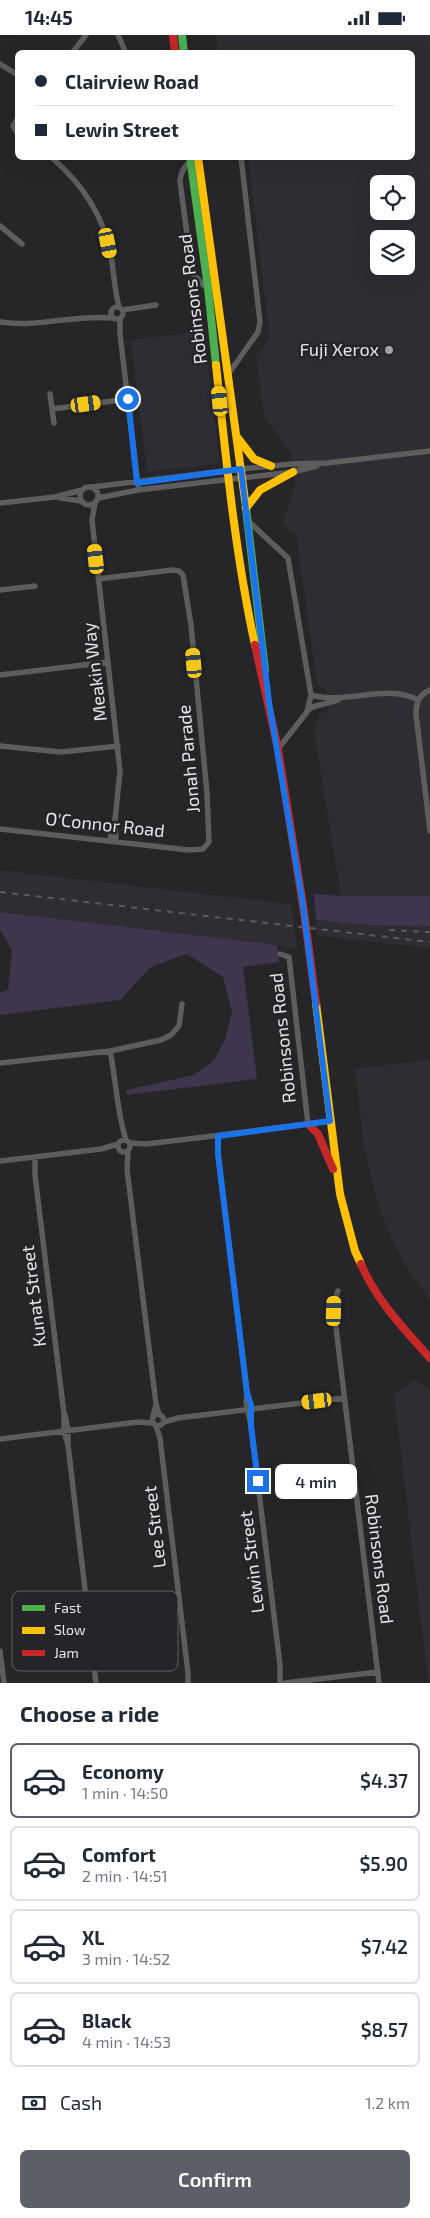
<!DOCTYPE html>
<meta charset="utf-8">
<style>
body{margin:0;font-family:"Exo 2",sans-serif;background:#f2f2f3;color:#1f2937;height:100vh;display:flex;flex-direction:column;font-size:19px;white-space:nowrap}
*{box-sizing:border-box;margin:0}
p{font-size:16px;color:#747a83}
.icon{flex:none;width:28px;height:28px;fill:none;stroke:currentColor;stroke-width:2;stroke-linecap:round;stroke-linejoin:round}
.map{position:relative;height:1648px;overflow:hidden}
.panel{display:flex;flex-direction:column;background:#fff;flex:1}
.panel>*{flex:none}
.guide{position:absolute;left:15px;top:15px;width:400px;height:110px;border-radius:8px;box-shadow:0 5px 20px #0002;display:grid;align-content:center;height:110px;padding:0 20px;background:#fff}
.tools{position:absolute;left:370px;top:140px;display:grid;gap:10px}
.tools a{display:grid;place-items:center;width:45px;height:45px;border-radius:8px;background:#fff;box-shadow:0 5px 20px #0002;font-size:25px}
.end{position:absolute;width:22px;height:22px;margin:-11px;border:6px solid #1a73e8;background:#fff;box-shadow:0 0 0 2px #fff}
.from{border-radius:50%}
.bubble{position:absolute;height:35px;border-radius:8px;background:#fff;box-shadow:0 5px 20px #0002;font-size:16px;font-weight:600;line-height:35px;text-align:center}
.car{position:absolute;width:15px;height:30px;margin:-15px -8px;border-radius:6px;box-shadow:0 0 4px 1px #0007;background:linear-gradient(#f5c518 24%,#345 0 40%,#f5c518 0 76%,#345 0 86%,#f5c518 0)}
.guide b{display:flex;align-items:center;gap:18px;height:48px;font-size:19px}
.guide b+b{border-top:1px solid #e0e1e3}
.guide i{width:12px;height:12px;background:#1f2937}
ul{padding:0;list-style:none}
li{display:flex;align-items:center;gap:15px;height:75px;margin:0 10px 8px;padding:0 10px;border:2px solid #e0e1e3;border-radius:8px}
li div{flex:1}
li b{display:block;font-size:19px}
li em{font-style:normal;font-weight:600}
li.on{border-color:#5a5f68}
li>.icon{width:45px;height:45px;stroke-width:1.5}
h2{padding:0 20px;font-size:22px;line-height:60px}
.pay{display:flex;align-items:center;gap:12px;height:55px;padding:0 20px;font-size:19px}
.pay p{margin-inline-start:auto}
.cta{display:flex;gap:10px;margin-top:auto;padding:10px 20px}
.cta a{flex:1;height:58px;border-radius:8px;background:#5a5f68;color:#fff;font-size:20px;font-weight:600;line-height:58px;text-align:center}
.status{display:flex;justify-content:space-between;align-items:center;height:35px;padding:0 25px;background:#fff;direction:ltr}
.status svg{height:14px;fill:currentColor}
.map>svg:first-child{display:block}
</style>
<div class="status"><b>14:45</b><svg viewBox="0 0 49 12"><path d="M0 12V9h3v3zM5 12V6h3v6zM10 12V3h3v9zM15 12V0h3v12zM26 1h20v11H26zM47 4h2v5h-2z"/></svg></div>
<div class="map">
<svg width="430" height="1648" viewBox="0 0 430 1648">
<rect width="100%" height="100%" fill="#262527"/>
<!-- built -->
<path fill="#302c34" fill-rule="evenodd" d="M216,0H430V861H341L314,697L320,678L328,677L326,656L317,649L296,500L283,487L295,452L291,418L264,382L256,321L270,303L248,123L412,122V18L218,17ZM379,149H406V176H379ZM379,204H406V231H379Z
M204,296L220,428L147,437L131,305Z
M0,835L291,869L297,913L0,877Z
M316,885L366,890L430,891V913L317,901Z
M430,1025V1265L405,1230L390,1201L376,1163L364,1111L355,1033Z
M415,1344L430,1355V1648H428L394,1360Z"/>
<!-- green -->
<path fill="#3f354c" d="M314,859L341,861H430V891L366,890L316,885Z
M0,877L277,910L279,927L243,932L257,1044L127,1060L126,1055L194,1040L214,1025L225,1005L232,977L223,942L187,919L151,932L120,965L0,980V958L8,955L12,916L2,897L0,896Z"/>
<g fill="none" stroke-linecap="round" stroke-linejoin="round">
<!-- street -->
<path stroke="#5d5d5e" stroke-width="5.5" d="M118,0L126,18
M72,18L86,0
M0,29L18,40
M18,83L13,91L18,99
M51,122C84,150 106,184 112,227C114,242 115,257 119,272
M198,123C187,127 181,134 180,146L192,237L204,251L210,253
M0,191L22,209
M111 278a6 6 0 1 1 12 0a6 6 0 1 1-12 0Z
M122,275L156,270
M120,283V299L138,451
M0,287C38,293 75,279 112,283
M227,341L258,297L260,287L241,122
M50,359L54,388
M52,374L128,364
M80 461a9 9 0 1 1 18 0a9 9 0 1 1-18 0Z
M92,452L241,434L291,429L327,428L430,416
M60,463L81,466
M98,463L138,455L293,437L317,431
M0,468L55,462L82,455
M95,468L92,485L120,736L115,785L116,807
M247,485L288,523L311,660L307,677L278,714
M0,555L35,551
M0,640L108,627
M430,655C419,660 416,667 416,679L430,796
M311,660C347,670 385,648 418,665
M307,676L312,672L338,665
M0,711L61,717L118,711
M0,794L189,815L203,814L209,807L207,758L191,590L183,540L179,536L172,535L98,544
M109,806L114,790
M280,919L289,922L308,1089
M110,1016C116,1045 117,1077 126,1105
M0,1028L110,1016L161,1005L171,1000L179,991L182,969
M218,1101V1119L247,1358L246,1367L251,1391L280,1630V1648
M118 1111a6 6 0 1 1 12 0a6 6 0 1 1-12 0Z
M130,1108L146,1109L213,1101L330,1086
M128,1116L127,1134L156,1369L159,1379
M35,1122V1140L64,1379V1396L68,1410L96,1648
M0,1126L101,1114L118,1109
M338,1256L334,1266V1276L379,1648
M248,1360L251,1370V1390
M65,1380L68,1395V1410
M154,1380L159,1379L163,1382L164,1387L161,1390L156,1391L152,1386L155,1373
M164,1387L178,1383L344,1363
M156,1391L160,1403L188,1638V1648
M0,1404L138,1387L152,1388
M0,1616L4,1648
M285,1648L378,1637"/>
<!-- fast -->
<path stroke="#4caf50" stroke-width="8" d="M182,0L184,18
M190,122L208,253L216,330
M245,465L265,635"/>
<!-- slow -->
<path stroke="#ffc107" stroke-width="8" d="M198,122L245,465
M216,330C226,423 235,518 255,610
M237,402L254,424L271,431
M246,473L260,455L293,437
M316,968L340,1159L355,1216L361,1229"/>
<!-- jam -->
<path stroke="#c62828" stroke-width="8" d="M173,0L175,18
M255,610L278,714L303,870L316,968
M308,1089L318,1099L333,1134
M361,1229C376,1265 404,1294 430,1323"/>
<!-- rail -->
<path stroke="#5c5b5c" stroke-width="2" stroke-dasharray="6 6" stroke-linecap="butt" d="M0,857L430,907
M389,895L430,897"/>
</g>
<g fill="none" stroke-linecap="round" stroke-linejoin="round">
<!-- route -->
<path stroke="#1a73e8" stroke-width="6" d="M128,364L137,448L241,434L269,667L303,870L330,1086L218,1101V1119L247,1358L251,1370V1391L258,1446"/>
</g>
<!-- markers -->
<circle fill="#a3a2a4" stroke="#262428" stroke-width="2" cx="389" cy="315" r="5"/>
<g text-anchor="middle" stroke-width="5" stroke-linejoin="round" paint-order="stroke">
<!-- street labels -->
<g font-size="18" fill="#e6e5e8" stroke="#262428">
<text transform="translate(193 264) rotate(-97)" y="6">Robinsons Road</text>
<text transform="translate(95 637) rotate(-97)" y="6">Meakin Way</text>
<text transform="translate(189 724) rotate(-95)" y="6">Jonah Parade</text>
<text transform="translate(105 790) rotate(6)" y="6">O'Connor Road</text>
<text transform="translate(283 1003) rotate(-96)" y="6">Robinsons Road</text>
<text transform="translate(34 1261) rotate(-97)" y="6">Kunat Street</text>
<text transform="translate(155 1492) rotate(-97)" y="6">Lee Street</text>
<text transform="translate(379 1524) rotate(83)" y="6">Robinsons Road</text>
<text transform="translate(252 1527) rotate(-97)" y="6">Lewin Street</text>
</g>
<!-- poi labels -->
<g font-size="18" fill="#e6e5e8" stroke="#262428" text-anchor="end">
<text x="379" y="321">Fuji Xerox</text>
</g>
</g>
<!-- legend -->
<rect x="12" y="1556" width="166" height="80" rx="8" fill="#262428" stroke="#605e62" stroke-width="1"/>
<rect x="22" y="1570" width="23" height="6" fill="#4caf50"/>
<rect x="22" y="1592" width="23" height="7" fill="#ffc107"/>
<rect x="22" y="1615" width="23" height="6" fill="#c62828"/>
<g font-size="14" fill="#e6e5e8">
<text x="54" y="1578">Fast</text>
<text x="54" y="1600">Slow</text>
<text x="54" y="1623">Jam</text>
</g>
</svg>
<div class="tools">
<a><svg class="icon" aria-label="locate" viewBox="0 0 24 24"><circle cx="12" cy="12" r="6"/><path d="M12 2v4M12 18v4M2 12h4M18 12h4"/></svg></a>
<a><svg class="icon" aria-label="layers" viewBox="0 0 24 24"><path d="M12 4l9 5-9 5-9-5zM3 14l9 5 9-5"/></svg></a>
</div>
<i class="end from" style="left:128px;top:364px"></i>
<i class="end" style="left:258px;top:1446px"></i>
<div class="bubble" style="left:275px;top:1429px;width:82px">4 min</div>
<i class="car" style="left:108px;top:208px;rotate:169deg"></i>
<i class="car" style="left:220px;top:366px;rotate:354deg"></i>
<i class="car" style="left:86px;top:369px;rotate:82deg"></i>
<i class="car" style="left:96px;top:524px;rotate:354deg"></i>
<i class="car" style="left:194px;top:628px;rotate:355deg"></i>
<i class="car" style="left:334px;top:1276px;rotate:2deg"></i>
<i class="car" style="left:317px;top:1366px;rotate:263deg"></i>
<div class="guide">
<b><i class="from"></i>Clairview Road</b>
<b><i></i>Lewin Street</b>
</div>
</div>
<section class="panel">
<h2>Choose a ride</h2>
<ul>
<li class="on"><svg class="icon" aria-label="car" viewBox="0 0 24 24"><path d="M5 17H2v-5l4-1 3-4h7l3 4 3 1v5h-3M9 17h6M6 11h13"/><circle cx="7" cy="17" r="2"/><circle cx="17" cy="17" r="2"/></svg><div><b>Economy</b><p>1 min · 14:50</p></div><em>$4.37</em></li>
<li><svg class="icon" aria-label="car" viewBox="0 0 24 24"><path d="M5 17H2v-5l4-1 3-4h7l3 4 3 1v5h-3M9 17h6M6 11h13"/><circle cx="7" cy="17" r="2"/><circle cx="17" cy="17" r="2"/></svg><div><b>Comfort</b><p>2 min · 14:51</p></div><em>$5.90</em></li>
<li><svg class="icon" aria-label="car" viewBox="0 0 24 24"><path d="M5 17H2v-5l4-1 3-4h7l3 4 3 1v5h-3M9 17h6M6 11h13"/><circle cx="7" cy="17" r="2"/><circle cx="17" cy="17" r="2"/></svg><div><b>XL</b><p>3 min · 14:52</p></div><em>$7.42</em></li>
<li><svg class="icon" aria-label="car" viewBox="0 0 24 24"><path d="M5 17H2v-5l4-1 3-4h7l3 4 3 1v5h-3M9 17h6M6 11h13"/><circle cx="7" cy="17" r="2"/><circle cx="17" cy="17" r="2"/></svg><div><b>Black</b><p>4 min · 14:53</p></div><em>$8.57</em></li>
</ul>
<div class="pay"><svg class="icon" aria-label="cash" viewBox="0 0 24 24"><path d="M3 7h18v10H3z"/><circle cx="12" cy="12" r="2"/></svg>Cash<p>1.2 km</p></div>
<div class="cta"><a>Confirm</a></div>
</section>
